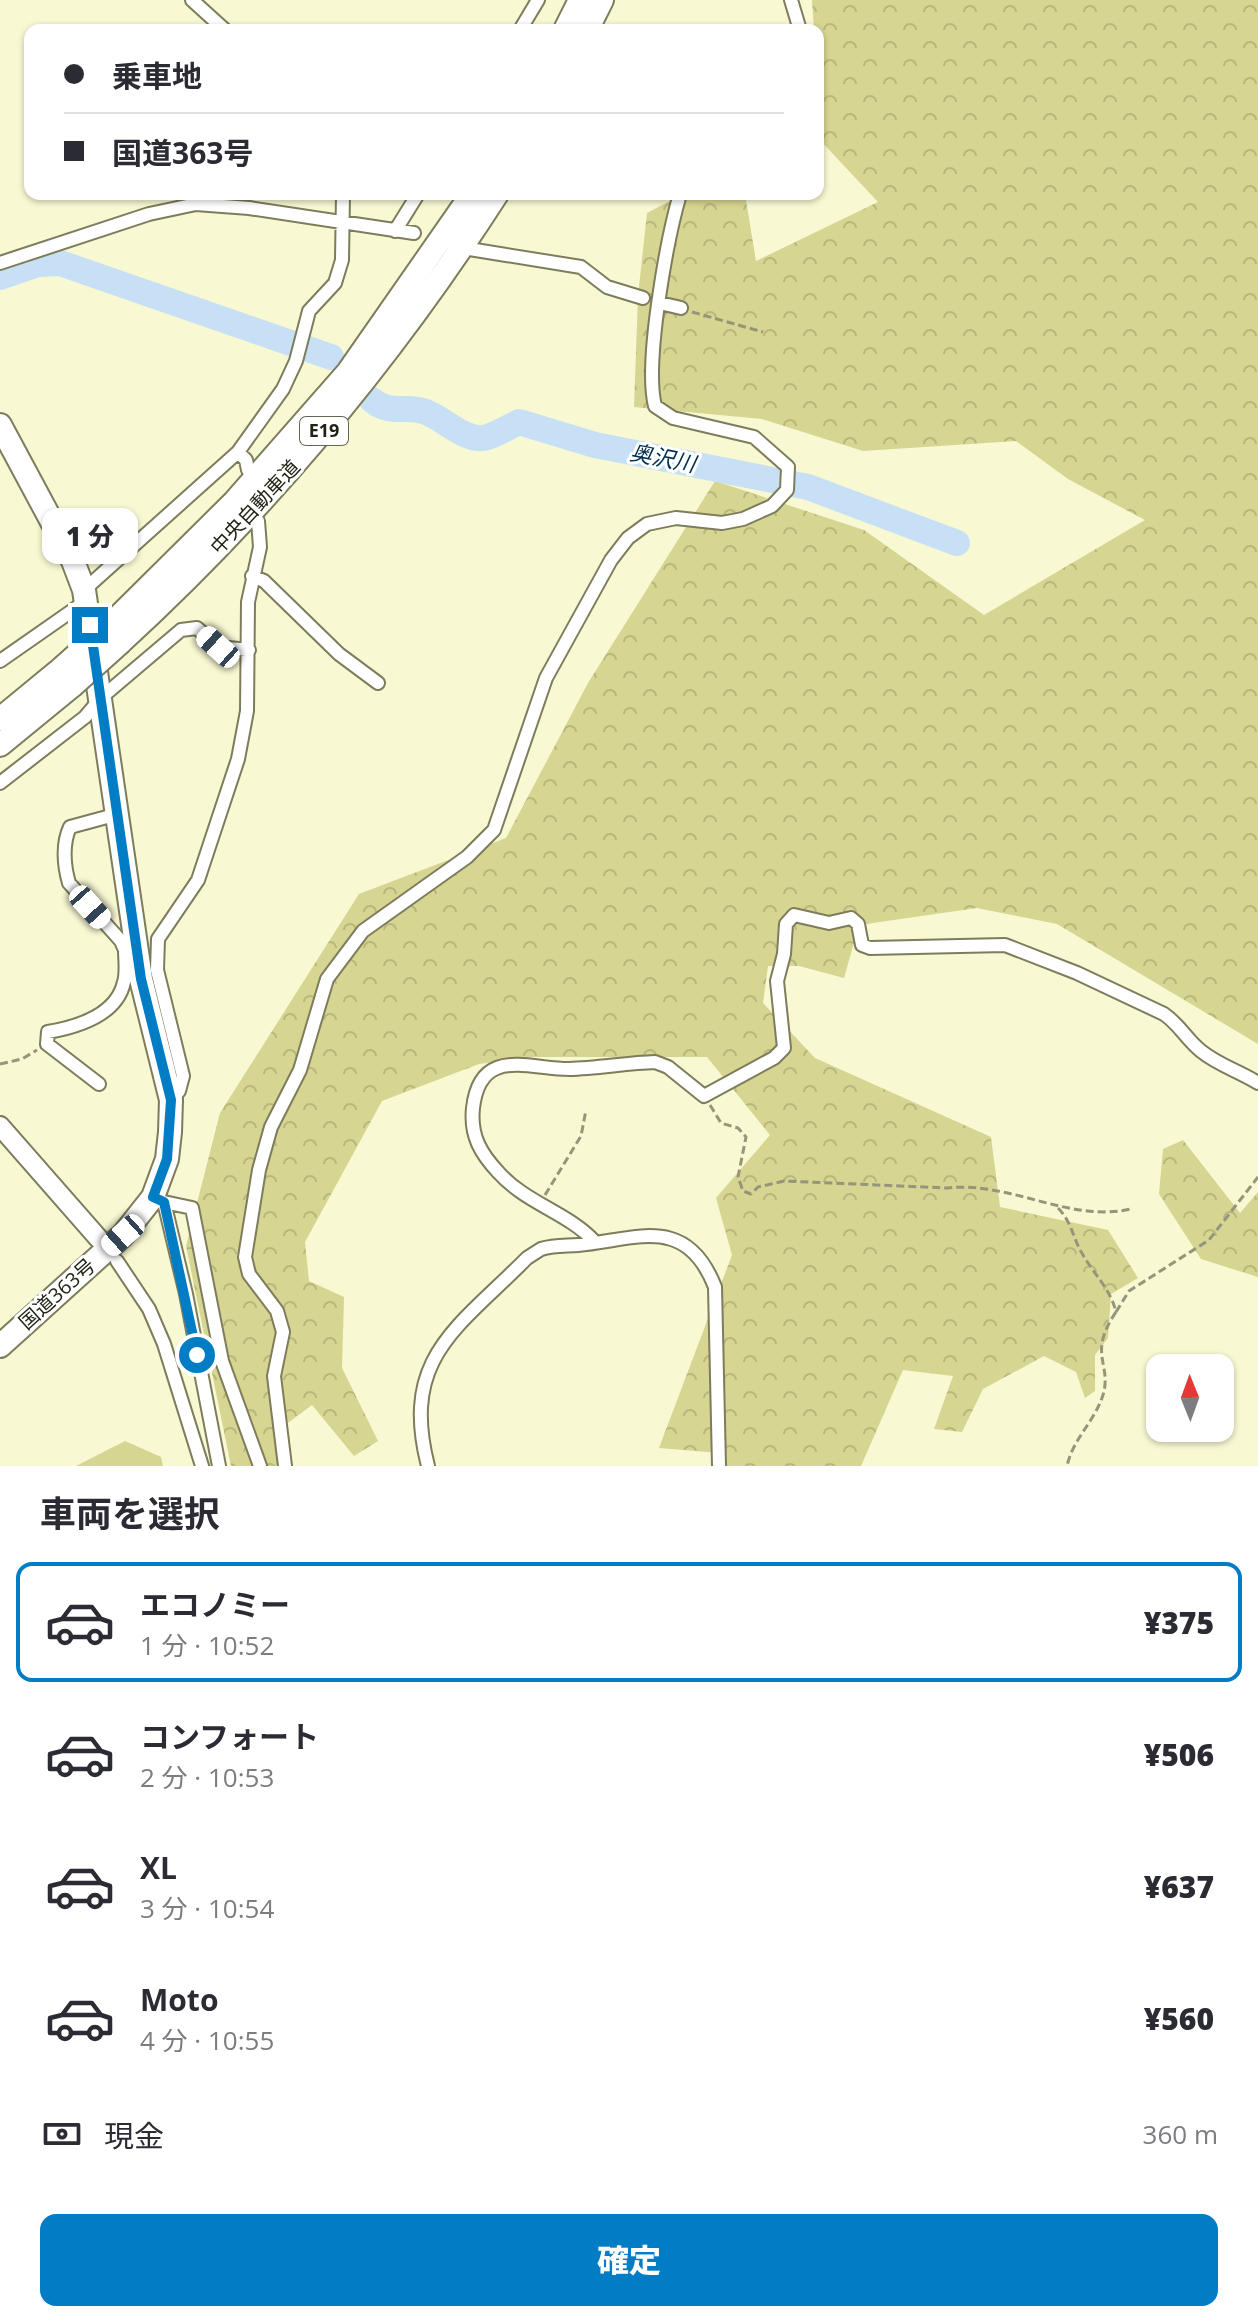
<!DOCTYPE html>
<html lang="ja">
<meta charset="utf-8">
<style>
body{margin:0;font-family:"Open Sans","Noto Sans JP",sans-serif;background:#f7f7f7;color:#2b2b33;height:100vh;display:flex;flex-direction:column;font-size:30px;white-space:nowrap}
*{box-sizing:border-box;margin:0}
p{font-size:26px;color:#7c7c81}
.icon{flex:none;width:44px;height:44px;fill:none;stroke:currentColor;stroke-width:2;stroke-linecap:round;stroke-linejoin:round}
.map{position:relative;height:1466px;overflow:hidden}
.panel{display:flex;flex-direction:column;background:#fff;flex:1}
.panel>*{flex:none}
.banner{position:absolute;left:24px;top:24px;width:800px;height:176px;border-radius:16px;box-shadow:0 2px 6px #0004;display:grid;align-content:center;height:176px;padding:0 40px;background:#fff}
.needle{width:52px;rotate:359deg}
.fabs{position:absolute;left:1146px;top:1354px;display:grid;gap:16px}
.fabs a{display:grid;place-items:center;width:88px;height:88px;border-radius:16px;background:#fff;box-shadow:0 2px 6px #0004;font-size:40px}
.end{position:absolute;width:36px;height:36px;margin:-18px;border:10px solid #007dc5;background:#fff;box-shadow:0 0 0 4px #fff}
.from{border-radius:50%}
.bubble{position:absolute;height:56px;border-radius:16px;background:#fff;box-shadow:0 2px 6px #0004;font-size:26px;font-weight:800;line-height:56px;text-align:center}
.car{position:absolute;width:24px;height:48px;margin:-24px -12px;border-radius:10px;box-shadow:0 0 6px 2px #0007;background:linear-gradient(#fff 24%,#345 0 40%,#fff 0 76%,#345 0 86%,#fff 0)}
.banner b{display:flex;align-items:center;gap:28px;height:76px;font-size:30px}
.banner b+b{border-top:2px solid #e1e1e2}
.banner i{width:20px;height:20px;background:#2b2b33}
ul{padding:0;list-style:none}
li{display:flex;align-items:center;gap:24px;height:120px;margin:0 16px 12px;padding:0 24px;border:4px solid transparent;border-radius:16px}
li div{flex:1}
li b{display:block;font-size:30px}
li em{font-style:normal;font-weight:800}
li.selected{border-color:#007dc5}
li>.icon{width:72px;height:72px;stroke-width:1.5}
h2{padding:0 40px;font-size:36px;line-height:96px}
.pay{display:flex;align-items:center;gap:20px;height:88px;padding:0 40px;font-size:30px}
.pay p{margin-inline-start:auto}
.action{display:flex;gap:16px;margin-top:auto;padding:16px 40px}
.action a{flex:1;height:92px;border-radius:16px;background:#007dc5;color:#fff;font-size:32px;font-weight:800;line-height:92px;text-align:center}
.map>svg:first-child{display:block}
</style>
<div class="map">
<svg width="1258" height="1466" viewBox="0 0 1258 1466">
<defs>
<pattern id="forest-crowns" width="20" height="18" patternUnits="userSpaceOnUse" patternTransform="scale(2)"><rect width="20" height="18" fill="#d6d591"/><path d="M2 6a3 3 0 1 1 6 0M12 15a3 3 0 1 1 6 0" fill="none" stroke="#b7b77c"/></pattern>
</defs>
<rect width="100%" height="100%" fill="#f8f8d3"/>
<!-- green -->
<path fill="#d6d591" d="M125,1441L161,1457L163,1466H76Z"/>
<!-- forest -->
<path fill="url(#forest-crowns)" d="M812,0H1258V1044L1057,924L977,908L859,925L844,978L799,966H768L763,1003L815,1058L991,1137L1000,1207L1108,1230L1138,1278L1111,1294L1108,1338L1095,1355V1391L1085,1398L1076,1372L1044,1356L983,1389L962,1432L934,1429L953,1376L903,1370L861,1466H726L720,1453L659,1448L732,1255L716,1198L770,1135L707,1057H529L479,1064L382,1101L305,1242L309,1281L344,1297L342,1368L378,1441L354,1456L312,1405L277,1431L282,1466H231L186,1246L220,1113L359,894L506,838L588,683L715,481L864,530L984,615L1145,520L1068,479L1016,441L863,451L762,419L634,407L638,296L647,213L683,194H745L756,261L878,202L818,138V30H814Z
M1183,1140L1240,1213L1258,1192V1277L1201,1259L1159,1194L1163,1149Z"/>
<g fill="none" stroke-linecap="round" stroke-linejoin="round">
<!-- river -->
<path stroke="#c8e0f5" stroke-width="26" d="M0,277L38,264L60,263L331,357
M372,400C391,416 406,404 426,412C444,419 465,441 484,438C496,435 508,427 519,422L595,445L808,487L957,543"/>
<defs>
<path id="street" d="M192,0L225,30
M791,0L800,30
M520,30L538,0
M395,231L418,194
M463,248L581,267L607,287L643,298
M0,263L149,214L196,204L249,208L414,233
M660,303L681,308
M238,452L246,460L248,470
M252,576L264,581L339,654L378,683
M84,590L238,452L283,389L296,361L309,311L335,283L342,260L343,194
M0,661L86,601
M0,783L85,717L102,697L181,630L197,628L218,647L249,650
M118,814L70,827C62,844 64,866 69,883L121,941L125,950H130
M99,1084L47,1044L48,1032C77,1027 117,1015 124,982C127,972 125,960 125,950
M171,1100L179,1091L183,1076L157,970L158,939L198,880L238,759L247,711L248,602L260,547L258,521
M157,1199L164,1202L186,1294L219,1466
M164,1202L192,1208L222,1361L260,1466
M594,1241C568,1213 526,1203 499,1173C481,1154 470,1136 473,1108C480,1046 528,1069 569,1069C598,1068 627,1063 655,1062L668,1067L704,1096L774,1058L784,1048L777,981L784,954L786,924L794,915L829,923L851,918L858,924L862,945L870,948L1005,945L1077,973L1164,1014C1180,1025 1186,1039 1201,1051C1218,1065 1239,1071 1258,1083
M117,1261L149,1309L164,1344L202,1466
M285,1466L274,1376L283,1332L277,1311L249,1274L245,1257L259,1170L271,1127L300,1070L327,979L363,931L467,857L494,830L546,678L611,560L628,538L647,524L676,518L722,523L743,519L772,506L787,490L788,467L754,437L673,418L655,406C644,363 667,239 680,194
M428,1466C400,1357 458,1328 527,1258L541,1249C554,1245 565,1246 578,1245C635,1240 686,1213 715,1287L719,1466"/>
<path id="secondary" d="M0,1126L99,1239"/>
<path id="highway" d="M565,30L580,0
M587,30L602,0
M0,425L73,561L84,590L141,979L171,1100L170,1132L167,1159L153,1197L123,1235L0,1346
M110,625L234,502L348,372L472,194
M121,642C266,509 391,359 497,194
M0,719L62,668
M0,745L72,686"/>
</defs>
<!-- street casing -->
<use href="#street" stroke="#7d7c5c" stroke-width="16"/>
<!-- secondary casing -->
<use href="#secondary" stroke="#7d7c5c" stroke-width="22"/>
<!-- highway casing -->
<use href="#highway" stroke="#7d7c5c" stroke-width="26"/>
<!-- path -->
<path stroke="#95957a" stroke-width="3" stroke-dasharray="8 4" stroke-linecap="butt" d="M692,312L763,332
M0,1064L22,1059L37,1050
M710,1105L721,1123L738,1128L746,1137L738,1177L743,1191L751,1194L758,1187L784,1181L947,1188C1012,1181 1068,1223 1131,1209
M545,1195L581,1136L586,1110
M1058,1208C1072,1222 1073,1239 1083,1255C1094,1274 1111,1290 1116,1312C1086,1356 1114,1364 1102,1398C1093,1423 1073,1439 1067,1466
M1116,1312L1129,1291L1209,1240L1258,1177"/>
<!-- street -->
<use href="#street" stroke="#fff" stroke-width="12"/>
<!-- secondary -->
<use href="#secondary" stroke="#fff" stroke-width="18"/>
<!-- highway -->
<use href="#highway" stroke="#fff" stroke-width="22"/>
<defs>
<path id="highway-bridge" d="M62,668L110,625
M72,686L121,642"/>
</defs>
<!-- highway-bridge casing -->
<use href="#highway-bridge" stroke="#7d7c5c" stroke-width="26" stroke-linecap="butt"/>
<!-- highway-bridge -->
<use href="#highway-bridge" stroke="#fff" stroke-width="22"/>
</g>
<g fill="none" stroke-linecap="round" stroke-linejoin="round">
<!-- route -->
<path stroke="#007dc5" stroke-width="10" d="M90,625L141,979L171,1100L167,1159L153,1197L164,1202L197,1355"/>
</g>
<g text-anchor="middle" stroke-width="6" stroke-linejoin="round" paint-order="stroke">
<!-- shield labels -->
<rect fill="#fff" stroke="#65655b" stroke-width="2" x="300" y="417" width="48" height="28" rx="6"/>
<g font-size="18" font-weight="bold" fill="#232315">
<text x="324" y="437">E19</text>
</g>
<!-- street labels -->
<g font-size="20" fill="#232315" stroke="#fff">
<text transform="translate(255 507) rotate(-47)" y="7">中央自動車道</text>
<text transform="translate(57 1294) rotate(-42)" y="7">国道363号</text>
</g>
<!-- water labels -->
<g font-size="22" font-style="italic" fill="#002f50" stroke="#fff">
<text transform="translate(663 458) rotate(11)" y="8">奥沢川</text>
</g>
</g>
</svg>
<div class="fabs">
<a><svg class="needle" viewBox="-14 -14 28 28"><path d="M0-13l5 13h-10z" fill="#e53935"/><path d="M0 13l5-13h-10z" fill="#7c7c81"/></svg></a>
</div>
<i class="end from" style="left:197px;top:1355px"></i>
<i class="end" style="left:90px;top:625px"></i>
<div class="bubble" style="left:42px;top:508px;width:96px">1 分</div>
<i class="car" style="left:218px;top:647px;rotate:312deg"></i>
<i class="car" style="left:90px;top:907px;rotate:138deg"></i>
<i class="car" style="left:123px;top:1235px;rotate:228deg"></i>
<div class="banner">
<b><i class="from"></i>乗車地</b>
<b><i></i>国道363号</b>
</div>
</div>
<section class="panel">
<h2>車両を選択</h2>
<ul>
<li class="selected"><svg class="icon" aria-label="car" viewBox="0 0 24 24"><path d="M5 17H2v-5l4-1 3-4h7l3 4 3 1v5h-3M9 17h6M6 11h13"/><circle cx="7" cy="17" r="2"/><circle cx="17" cy="17" r="2"/></svg><div><b>エコノミー</b><p>1 分 · 10:52</p></div><em>¥375</em></li>
<li><svg class="icon" aria-label="car" viewBox="0 0 24 24"><path d="M5 17H2v-5l4-1 3-4h7l3 4 3 1v5h-3M9 17h6M6 11h13"/><circle cx="7" cy="17" r="2"/><circle cx="17" cy="17" r="2"/></svg><div><b>コンフォート</b><p>2 分 · 10:53</p></div><em>¥506</em></li>
<li><svg class="icon" aria-label="car" viewBox="0 0 24 24"><path d="M5 17H2v-5l4-1 3-4h7l3 4 3 1v5h-3M9 17h6M6 11h13"/><circle cx="7" cy="17" r="2"/><circle cx="17" cy="17" r="2"/></svg><div><b>XL</b><p>3 分 · 10:54</p></div><em>¥637</em></li>
<li><svg class="icon" aria-label="car" viewBox="0 0 24 24"><path d="M5 17H2v-5l4-1 3-4h7l3 4 3 1v5h-3M9 17h6M6 11h13"/><circle cx="7" cy="17" r="2"/><circle cx="17" cy="17" r="2"/></svg><div><b>Moto</b><p>4 分 · 10:55</p></div><em>¥560</em></li>
</ul>
<div class="pay"><svg class="icon" aria-label="cash" viewBox="0 0 24 24"><path d="M3 7h18v10H3z"/><circle cx="12" cy="12" r="2"/></svg>現金<p>360 m</p></div>
<div class="action"><a>確定</a></div>
</section>
